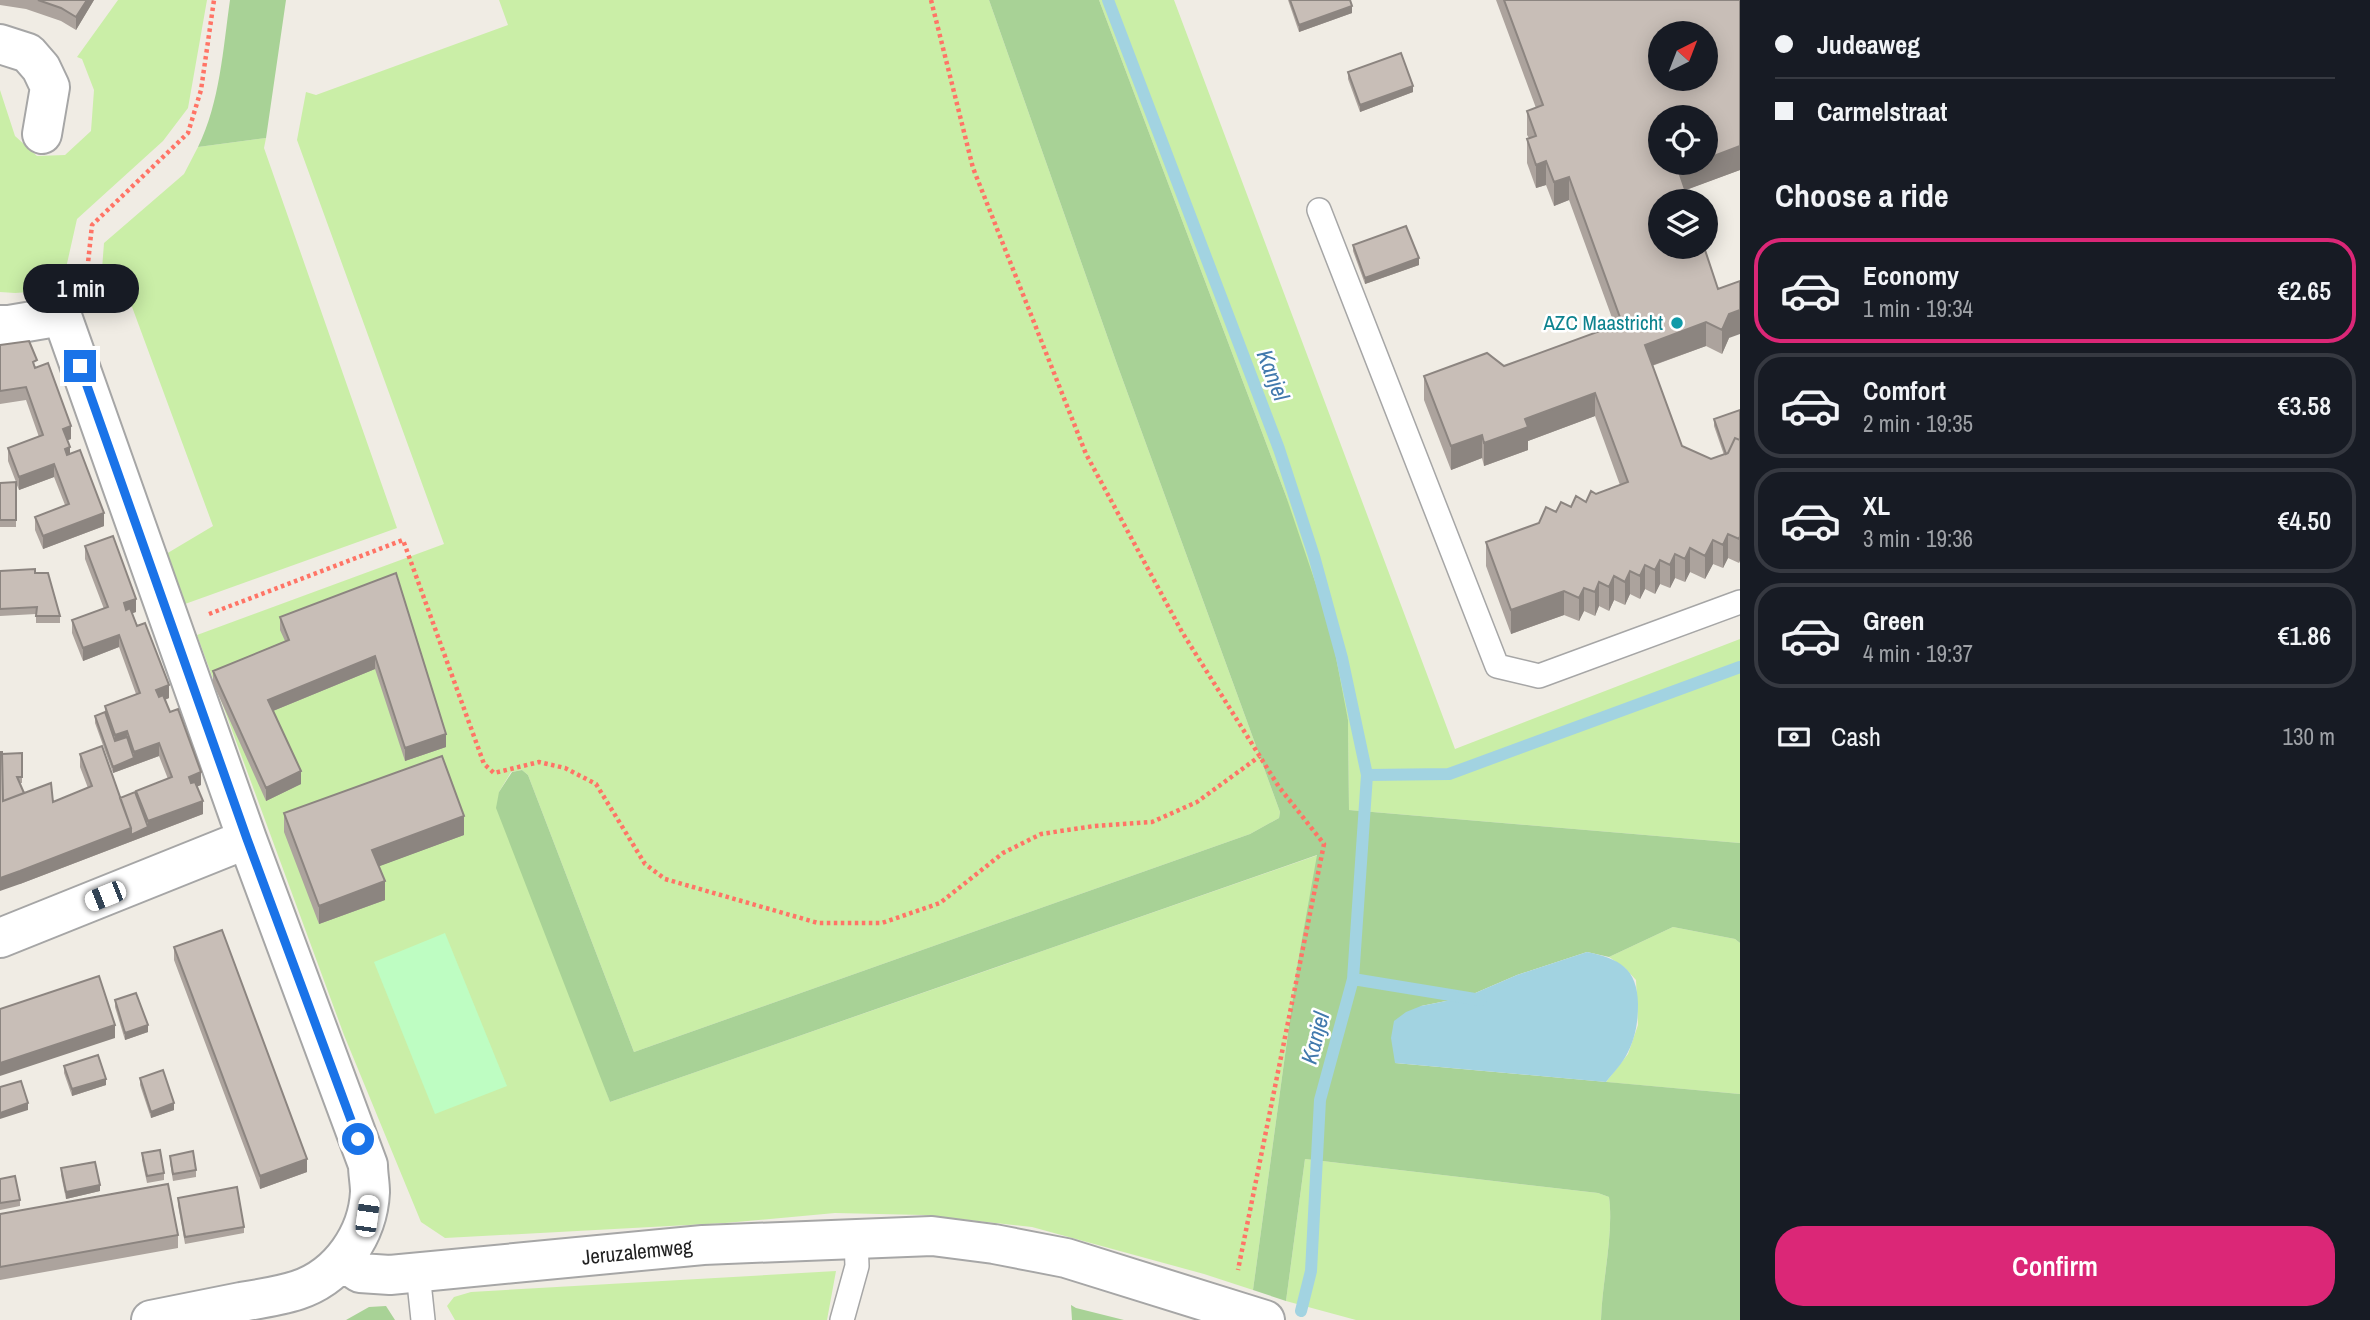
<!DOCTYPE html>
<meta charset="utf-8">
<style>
body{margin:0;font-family:"Archivo Narrow",sans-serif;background:#242831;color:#f1f3f6;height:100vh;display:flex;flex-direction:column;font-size:26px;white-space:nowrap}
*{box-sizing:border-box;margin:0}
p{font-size:23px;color:#9ea1a6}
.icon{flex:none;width:38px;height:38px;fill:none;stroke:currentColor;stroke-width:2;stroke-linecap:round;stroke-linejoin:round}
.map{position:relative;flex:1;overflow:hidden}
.side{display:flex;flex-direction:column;background:#171b24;width:630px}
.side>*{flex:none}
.top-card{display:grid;align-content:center;height:154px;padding:0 35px;background:#171b24}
.needle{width:46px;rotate:42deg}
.fabs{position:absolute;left:1648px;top:21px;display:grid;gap:14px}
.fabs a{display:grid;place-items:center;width:70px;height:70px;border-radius:50%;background:#171b24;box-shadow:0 4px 18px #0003;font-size:35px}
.end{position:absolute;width:32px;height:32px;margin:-16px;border:9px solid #1a73e8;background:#fff;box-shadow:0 0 0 4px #fff}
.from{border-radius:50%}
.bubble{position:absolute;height:49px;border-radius:24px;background:#171b24;box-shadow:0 4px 18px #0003;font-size:23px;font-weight:600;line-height:49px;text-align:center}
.car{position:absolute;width:21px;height:42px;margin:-21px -10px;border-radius:9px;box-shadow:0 0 5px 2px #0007;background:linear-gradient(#fff 24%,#345 0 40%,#fff 0 76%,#345 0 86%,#fff 0)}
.top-card b{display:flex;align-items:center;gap:24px;height:66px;font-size:26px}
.top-card b+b{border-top:2px solid #363941}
.top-card i{width:18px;height:18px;background:#f1f3f6}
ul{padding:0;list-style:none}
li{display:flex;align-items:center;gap:21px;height:105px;margin:0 14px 10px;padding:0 21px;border:4px solid #363941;border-radius:28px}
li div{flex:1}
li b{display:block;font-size:26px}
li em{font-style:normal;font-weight:600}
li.selected{border-color:#db2777}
li>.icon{width:63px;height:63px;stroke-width:1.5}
h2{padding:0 35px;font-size:32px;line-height:84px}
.pay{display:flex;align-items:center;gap:18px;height:77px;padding:0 35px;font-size:26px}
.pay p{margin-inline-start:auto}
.button{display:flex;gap:14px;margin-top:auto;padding:14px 35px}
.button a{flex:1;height:80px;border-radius:28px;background:#db2777;color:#fff;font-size:28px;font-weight:600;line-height:80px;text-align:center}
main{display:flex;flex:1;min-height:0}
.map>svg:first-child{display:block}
</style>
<main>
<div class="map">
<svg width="1740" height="1320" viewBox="0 0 1740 1320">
<rect width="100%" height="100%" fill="#f0ece4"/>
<!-- grass -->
<path fill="#caeea7" d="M118,0H207L188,108L163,141L77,219L66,268L56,290L15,293L0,292V90L15,136L37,156L65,155L91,131L94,90L82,59L77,57Z
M499,0H989L1117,364L1280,812L1279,818L1250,834L634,1052L528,775L522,770L511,772L499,792L610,1102L1318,855L1297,967L1253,1290L1204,1274L1032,1227L923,1215L835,1213L725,1223L445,1238L421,1222L344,1035L197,635L444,544L297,140L306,92L316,95L508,25Z
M1099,0H1174L1455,749L1740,639V843L1349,810L1348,720L1286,496Z
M266,138L264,148L397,528L185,604L166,554L213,526L121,277L101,282L104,243L184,174L198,147Z
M1673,927L1735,939L1740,943V1094L1606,1082L1628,1054L1638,1025L1636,980L1625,968L1609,957Z
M1305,1159L1598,1193L1609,1197C1614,1234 1602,1281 1601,1320H1356L1286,1301Z
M836,1271L827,1320H455L447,1306L454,1297L471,1292Z"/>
<!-- forest -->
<path fill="#a8d296" d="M230,0H286L266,138L198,147C220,102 223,49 230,0Z
M989,0H1099L1286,496L1330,626L1348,720L1349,810L1740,843V943L1735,939L1673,927L1609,957L1587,952L1517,975L1466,997L1421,1006L1395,1063L1740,1094V1320H1601C1602,1281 1614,1234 1609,1197L1598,1193L1305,1159L1286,1301L1253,1290L1297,967L1317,855L610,1102L496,808L499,792L512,772L522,770L528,775L634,1052L1250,834L1279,818L1280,812L1117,364Z
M1071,1305L1076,1308L1124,1320H1072Z
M386,1306L395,1320H346L369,1307Z"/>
<!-- park -->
<path fill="#befdc2" d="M445,933L507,1086L435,1114L374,962Z"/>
<!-- water -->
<path fill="#a2d3e1" d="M1587,952C1620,959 1637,968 1638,1004C1638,1021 1636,1036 1628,1052C1623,1063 1613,1073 1606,1082L1395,1063L1391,1038L1394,1021L1406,1012L1421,1006L1466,997L1517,975Z"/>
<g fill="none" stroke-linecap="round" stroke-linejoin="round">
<!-- stream -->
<path stroke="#a2d3e1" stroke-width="12" d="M1108,0L1279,449L1314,556L1342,658L1367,775L1353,979L1320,1100L1311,1271L1301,1311
M1367,775L1449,774L1740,667
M1353,979L1481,1000"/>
<defs>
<path id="lane" d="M1319,210L1497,666L1539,676L1740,602
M418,1273L423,1320
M842,1320L857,1266L856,1239"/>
<path id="street" d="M0,44L28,53L41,68L50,87L42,134
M0,325H9L62,316L247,839L368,1165C368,1174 370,1183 370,1192C368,1234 340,1276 298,1290C280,1296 260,1299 241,1302C211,1308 181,1314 151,1320
M0,938L247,839
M342,1261L360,1273L390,1275L703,1245L932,1236L994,1244L1066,1258L1265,1320"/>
</defs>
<!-- lane casing -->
<use href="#lane" stroke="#a6a6a6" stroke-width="26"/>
<!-- street casing -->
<use href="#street" stroke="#a6a6a6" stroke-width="42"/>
<!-- path -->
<path stroke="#ff7466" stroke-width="4.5" stroke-dasharray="3.5 3.5" stroke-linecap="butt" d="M931,0L973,168L1086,454L1182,632L1279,787L1324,844L1238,1270
M86,282L92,225L188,133L201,90L214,0
M209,614L403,540L484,764L494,773L539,762L565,768L596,784L645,864L665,879L818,923H882L940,903L1003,853L1041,834L1094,826L1152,822L1197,802L1260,756"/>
<!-- lane -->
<use href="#lane" stroke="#fff" stroke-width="23"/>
<!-- street -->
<use href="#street" stroke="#fff" stroke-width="38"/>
</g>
<!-- wall -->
<path fill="#aca39d" d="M0,0H94L76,30L61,21L26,9L0,5Z
M1288,0H1350L1352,13L1299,32Z
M1496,0H1740V170L1685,190L1729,338L1722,354L1706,346L1652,366L1682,446L1711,459L1724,455L1714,426V419L1740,410V560L1739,563L1728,558L1723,568L1713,564L1705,579L1690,572L1685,582L1675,578L1670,588L1660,584L1655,594L1645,589L1640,599L1630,594L1625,605L1614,600L1609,611L1599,606L1595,616L1584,611L1579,621L1564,615L1511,634L1486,566V542L1539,523L1556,512L1586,502L1596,494L1620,485L1595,416L1528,441V450L1484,466L1482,458L1451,470L1424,400V376L1504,366L1615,326L1569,200L1554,206L1546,185L1536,188L1527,163V139L1529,138L1527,135V111L1536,108Z
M1348,72L1413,92L1360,112L1348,79Z
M1353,245L1419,265L1365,284L1353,251Z
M0,345L37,368L71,439L67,440L70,454L104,526L43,549L35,530V517L65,505L54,477L19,490L16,483V527H0V483L16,482L8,461V448L39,437L26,400L0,404Z
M85,546L136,612L132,613L169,698L165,700L201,785L197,786L203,814L20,884L2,754L22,753V783H20L24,793L53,802L88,788L80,767V754L120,798L136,796V791L168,779L159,756L113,773L95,723V716L105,712V706L136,694L119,647L83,661L72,633V620L104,609L85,559Z
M0,571L35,573L60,616V623H36V614L0,616Z
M396,573L446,747L405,761L375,669L273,711L301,784L266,801L213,683V671L285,641L280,630V617Z
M284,813L464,835L379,866L385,900L319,924L284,832Z
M174,947L307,1172L260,1189L174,960Z
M115,1000L148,1032L125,1040L115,1007Z
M64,1066L106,1085L72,1096L64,1073Z
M140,1078L174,1110L151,1118L140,1085Z
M142,1153L164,1173V1180L147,1183L142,1160Z
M170,1156L196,1170V1177L173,1181L170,1162Z
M61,1168L100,1191L66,1199L61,1175Z
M0,1179L20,1200V1206L0,1210Z
M178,1198L244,1227V1233L185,1244L178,1205Z
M0,1214L178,1235V1248L0,1280Z"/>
<!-- shaded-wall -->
<path fill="#8c8580" d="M87,0H94L76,30V17Z
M1352,6V13L1299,32V25Z
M1413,86V92L1360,112V105Z
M1740,146V170L1678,193V169L1695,163H1706V159Z
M1546,161V185L1536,188V165Z
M1569,177V200L1554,206V182Z
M1419,258V265L1365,284V278Z
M1740,310V334L1729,338L1722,354V330L1729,314Z
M1706,322V346L1645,368V345Z
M1595,393V416L1528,441V450L1484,466V443L1525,419Z
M71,426V439L63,442V429Z
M1482,435V458L1451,470V446Z
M70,447V460L65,449Z
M54,464V477L19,490V477Z
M104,513V526L43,549V536Z
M1728,534V558L1723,568V545Z
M1740,536V560L1739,563V539Z
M1713,540V564L1705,579V556Z
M1690,548V572L1685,582V559Z
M1675,554V578L1670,588V565Z
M1660,560V584L1655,594V570Z
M1645,565V589L1640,599V576Z
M1630,571V594L1625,605V582Z
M1614,576V600L1609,611V587Z
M1599,582V606L1595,616V592Z
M1584,588V611L1579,621V598Z
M1564,591V615L1511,634V610Z
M136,599V612L124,616V603Z
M119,635V647L83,661V648Z
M375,656V669L268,713V700Z
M169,685V698L156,703V690Z
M127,731V744L115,748V735Z
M446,734V747L405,761V748Z
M159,743V756L113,773V767L134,758V752Z
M301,771V784L266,801V788Z
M201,772V785L189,790V777Z
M203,801V814L20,884L0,891V878L131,828L148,827V821Z
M464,816V835L372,869V850Z
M385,881V900L319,924V906Z
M115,1025V1038L0,1076V1063Z
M148,1025V1032L125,1040V1033Z
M106,1079V1085L72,1096V1089Z
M28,1103V1110L0,1119V1113Z
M174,1103V1110L151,1118V1112Z
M307,1159V1172L260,1189V1176Z
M100,1185V1191L66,1199V1192Z"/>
<!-- building -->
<path fill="#c8beb7" stroke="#8c8580" stroke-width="2" fill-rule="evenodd" d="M38,0H87L76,17L61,8Z
M1290,0H1350L1352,6L1299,25Z
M1504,0H1740V146L1706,159V117H1661V163H1695L1678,169L1689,201H1661V247H1704L1718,289L1740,281V310L1729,314L1722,330L1706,322L1645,345L1682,446L1711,459L1728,453L1735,438L1740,440V536L1739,539L1728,534L1723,545L1713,540L1705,556L1690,548L1685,559L1675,554L1670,565L1660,560L1655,570L1645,565L1640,576L1630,571L1625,582L1614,576L1609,587L1599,582L1595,592L1584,588L1579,598L1564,591L1511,610L1486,542L1539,523L1546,507L1556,512L1561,502L1571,507L1576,496L1586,502L1591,491L1596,494L1628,482L1595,393L1525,419L1528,427L1484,443L1482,435L1451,446L1424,376L1487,353L1504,366L1622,323L1569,177L1554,182L1546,161L1536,165L1527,139L1536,136L1527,111L1543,105ZM1661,33H1706V79H1661Z
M1401,53L1413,86L1360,105L1348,72Z
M1406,226L1419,258L1365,278L1353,245Z
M29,341L37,360L33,362L35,368L48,363L71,426L63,429L70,447L65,449L67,455L80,450L104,513L43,536L35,517L69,504L54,464L19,477L8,448L43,435L26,387L0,391V345Z
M1740,410V440L1735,438L1728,453L1726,454L1714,419Z
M16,482V520H0V483Z
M113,536L136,599L124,603L126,610L130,608L137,626L145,623L169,685L156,690L159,697L163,695L170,712L178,709L201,772L189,777L191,783L195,782L203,801L148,821L136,791L172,777L159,743L134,752L127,731L115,735L105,706L140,693L119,635L83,648L72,620L108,607L85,546Z
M35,569V573H48L60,616H36L37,607L0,609V571Z
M396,573L446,734L405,748L375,656L268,700L301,771L266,788L213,671L289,640L280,617Z
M105,712L115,741L127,737L134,758L113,767L95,716Z
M102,746L131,828L20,871L0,878V752H2L3,801L51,783L53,802L92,786L80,754Z
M22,753V777H17L24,793L3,801L2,754Z
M442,756L464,816L372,850L385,881L319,906L284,813Z
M135,792L148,827L131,835V828L120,798Z
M222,930L307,1159L260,1176L174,947Z
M99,976L115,1025L0,1063V1009Z
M136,993L148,1025L125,1033L115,1000Z
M98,1055L106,1079L72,1089L64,1066Z
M163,1070L174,1103L151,1112L140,1078Z
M21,1081L28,1103L0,1113V1087Z
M160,1150L164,1173L147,1176L142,1153Z
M193,1151L196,1170L173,1174L170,1156Z
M95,1162L100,1185L66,1192L61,1168Z
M15,1176L20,1200L0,1203V1179Z
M168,1184L178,1235L0,1267V1214Z
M237,1187L244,1227L185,1237L178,1198Z"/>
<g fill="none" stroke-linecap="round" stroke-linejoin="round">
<!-- route -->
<path stroke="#1a73e8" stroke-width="9" d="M80,366L247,839L358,1139"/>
</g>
<!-- markers -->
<circle fill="#0f9aa8" stroke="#fff" stroke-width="2.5" cx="1677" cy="323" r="7"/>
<g text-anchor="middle" stroke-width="5" stroke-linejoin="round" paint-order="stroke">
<!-- culture labels -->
<g font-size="21" fill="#0d838f" stroke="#fff" text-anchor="end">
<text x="1663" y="330">AZC Maastricht</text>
</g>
<!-- street labels -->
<g font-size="21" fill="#1f1f1f" stroke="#fff">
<text transform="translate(637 1252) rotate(-6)" y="7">Jeruzalemweg</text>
</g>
<!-- water labels -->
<g font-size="23" font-style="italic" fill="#4179ad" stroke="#fff">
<text transform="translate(1273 375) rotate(69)" y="8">Kanjel</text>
<text transform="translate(1315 1038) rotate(-75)" y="8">Kanjel</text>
</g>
</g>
</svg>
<div class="fabs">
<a><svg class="needle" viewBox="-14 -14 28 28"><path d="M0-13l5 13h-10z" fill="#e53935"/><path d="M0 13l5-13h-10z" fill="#9ea1a6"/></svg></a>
<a><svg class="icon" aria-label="locate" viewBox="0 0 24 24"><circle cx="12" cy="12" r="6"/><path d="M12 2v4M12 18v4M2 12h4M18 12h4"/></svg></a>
<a><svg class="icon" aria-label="layers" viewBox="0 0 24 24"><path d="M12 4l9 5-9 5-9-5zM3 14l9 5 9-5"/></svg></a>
</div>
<i class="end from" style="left:358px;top:1139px"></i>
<i class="end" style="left:80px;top:366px"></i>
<div class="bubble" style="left:23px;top:264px;width:116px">1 min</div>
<i class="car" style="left:105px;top:896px;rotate:248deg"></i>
<i class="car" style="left:367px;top:1216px;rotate:8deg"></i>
</div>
<section class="side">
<div class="top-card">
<b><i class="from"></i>Judeaweg</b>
<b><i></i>Carmelstraat</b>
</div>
<h2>Choose a ride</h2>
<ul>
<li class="selected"><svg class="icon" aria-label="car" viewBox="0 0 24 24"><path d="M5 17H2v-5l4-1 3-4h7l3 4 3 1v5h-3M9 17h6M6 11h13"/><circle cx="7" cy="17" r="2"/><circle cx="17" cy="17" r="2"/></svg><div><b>Economy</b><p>1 min · 19:34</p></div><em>€2.65</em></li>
<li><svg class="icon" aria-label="car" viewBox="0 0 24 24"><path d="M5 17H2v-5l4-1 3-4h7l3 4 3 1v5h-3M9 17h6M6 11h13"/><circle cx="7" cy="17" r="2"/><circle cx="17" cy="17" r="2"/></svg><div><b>Comfort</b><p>2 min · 19:35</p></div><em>€3.58</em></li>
<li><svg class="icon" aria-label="car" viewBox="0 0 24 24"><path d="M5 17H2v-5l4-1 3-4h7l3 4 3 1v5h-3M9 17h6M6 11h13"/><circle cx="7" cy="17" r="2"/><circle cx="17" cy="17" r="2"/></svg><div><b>XL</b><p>3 min · 19:36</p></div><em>€4.50</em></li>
<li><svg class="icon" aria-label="car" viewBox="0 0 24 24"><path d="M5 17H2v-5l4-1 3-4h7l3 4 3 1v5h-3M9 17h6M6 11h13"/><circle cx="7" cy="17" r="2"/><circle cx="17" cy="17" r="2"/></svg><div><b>Green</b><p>4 min · 19:37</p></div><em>€1.86</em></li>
</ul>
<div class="pay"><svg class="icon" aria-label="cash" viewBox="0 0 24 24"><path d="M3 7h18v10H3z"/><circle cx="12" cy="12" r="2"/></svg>Cash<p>130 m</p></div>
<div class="button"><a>Confirm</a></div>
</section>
</main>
